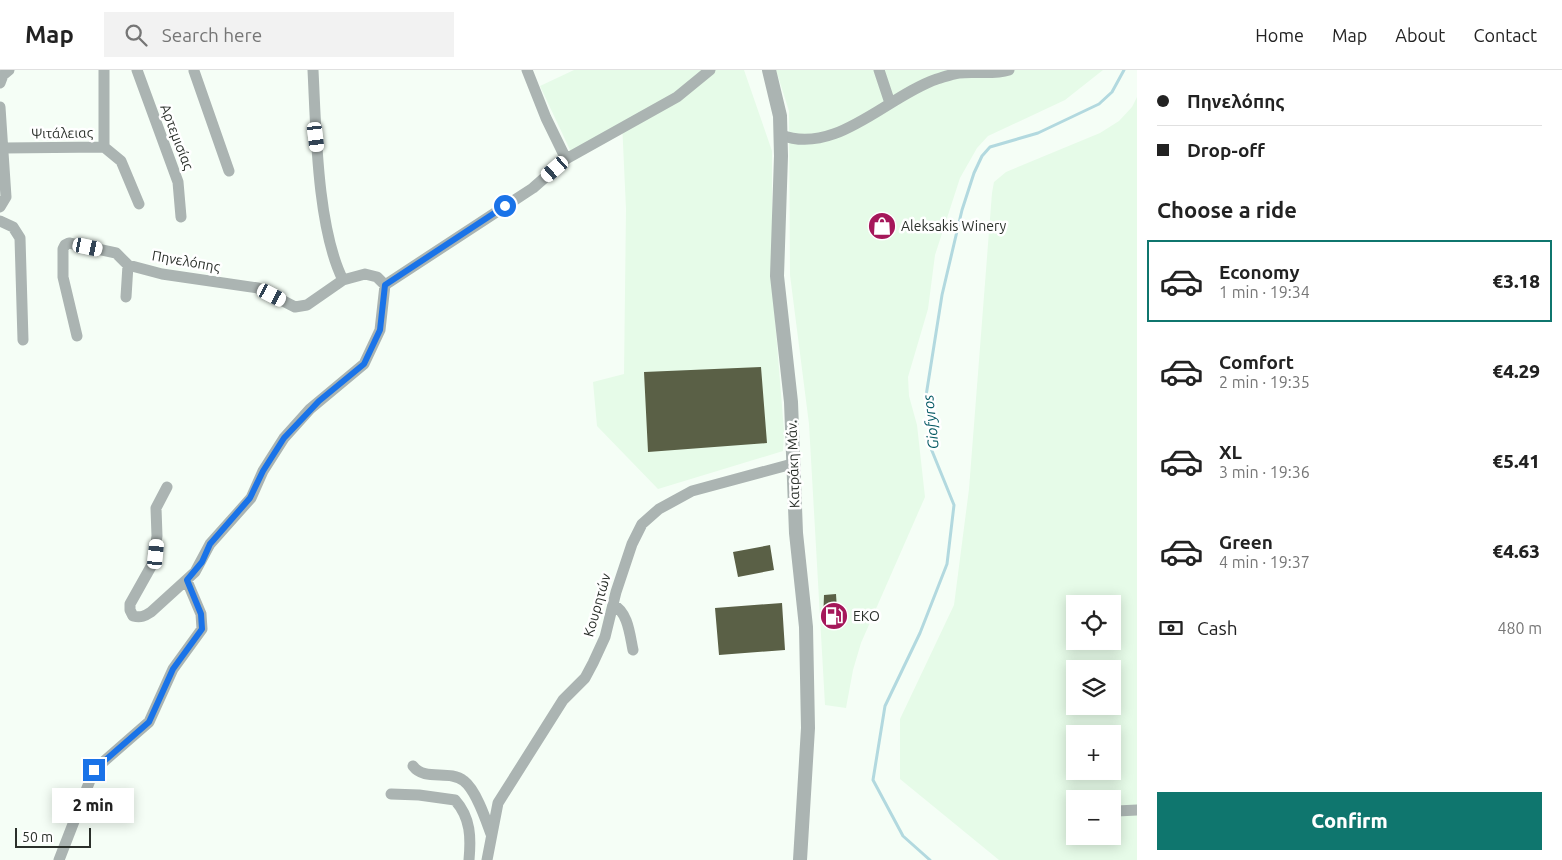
<!DOCTYPE html>
<meta charset="utf-8">
<style>
body{margin:0;font-family:Ubuntu,sans-serif;background:#f2f2f2;color:#222;height:100vh;display:flex;flex-direction:column;font-size:19px;white-space:nowrap}
*{box-sizing:border-box;margin:0}
p{font-size:16px;color:#767676}
.icon{flex:none;width:28px;height:28px;fill:none;stroke:currentColor;stroke-width:2;stroke-linecap:round;stroke-linejoin:round}
.map{position:relative;flex:1;overflow:hidden}
.drawer{display:flex;flex-direction:column;background:#fff;width:425px}
.drawer>*{flex:none}
.guide{display:grid;align-content:center;height:110px;padding:0 20px;background:#fff}
.tools{position:absolute;left:1066px;top:525px;display:grid;gap:10px}
.tools a{display:grid;place-items:center;width:55px;height:55px;border-radius:0px;background:#fff;box-shadow:0 2px 12px #0003;font-size:25px}
.scale{position:absolute;left:15px;bottom:12px;width:76px;box-sizing:border-box;padding-left:5px;border:2px solid #2b302b;border-top:0;font-size:14px;line-height:18px;white-space:nowrap;color:#2b302b;-webkit-text-stroke:4px #fff;paint-order:stroke}
.end{position:absolute;width:22px;height:22px;margin:-11px;border:6px solid #1a73e8;background:#fff;box-shadow:0 0 0 2px #fff}
.from{border-radius:50%}
.bubble{position:absolute;height:35px;border-radius:0px;background:#fff;box-shadow:0 2px 12px #0003;font-size:16px;font-weight:800;line-height:35px;text-align:center}
.car{position:absolute;width:15px;height:30px;margin:-15px -8px;border-radius:6px;box-shadow:0 0 4px 1px #0007;background:linear-gradient(#fff 24%,#345 0 40%,#fff 0 76%,#345 0 86%,#fff 0)}
.guide b{display:flex;align-items:center;gap:18px;height:48px;font-size:19px}
.guide b+b{border-top:1px solid #e0e0e0}
.guide i{width:12px;height:12px;background:#222}
ul{padding:0;list-style:none}
li{display:flex;align-items:center;gap:15px;height:82px;margin:0 10px 8px;padding:0 10px;border:2px solid transparent;border-radius:0px}
li div{flex:1}
li b{display:block;font-size:19px}
li em{font-style:normal;font-weight:800}
li.active{border-color:#0f766e}
li>.icon{width:45px;height:45px;stroke-width:1.5}
h2{padding:0 20px;font-size:22px;line-height:60px}
.pay{display:flex;align-items:center;gap:12px;height:55px;padding:0 20px;font-size:19px}
.pay p{margin-inline-start:auto}
.cta{display:flex;gap:10px;margin-top:auto;padding:10px 20px}
.cta a{flex:1;height:58px;border-radius:0px;background:#0f766e;color:#fff;font-size:20px;font-weight:800;line-height:58px;text-align:center}
header{display:flex;align-items:center;gap:30px;box-sizing:border-box;height:70px;padding:0 25px;background:#fff;border-bottom:1px solid #e0e0e0}
header strong{font-size:24px}
nav{display:flex;gap:28px;margin-inline-start:auto;font-size:18px}
.search{width:350px;height:45px;background:#f2f2f2;display:flex;align-items:center;gap:12px;box-sizing:border-box;padding:0 18px;border-radius:0px;color:#767676;font-size:19px}
main{display:flex;flex:1;min-height:0}
.map>svg:first-child{display:block}
</style>
<header>
<strong>Map</strong>
<div class="search"><svg class="icon" aria-label="search" viewBox="0 0 24 24"><circle cx="10" cy="10" r="6"/><path d="M15 15l6 6"/></svg>Search here</div>
<nav><a>Home</a><a>Map</a><a>About</a><a>Contact</a></nav>
</header>
<main>
<div class="map">
<svg width="1137" height="790" viewBox="0 0 1137 790">
<rect width="100%" height="100%" fill="#f5fef6"/>
<!-- built -->
<path fill="#e6fbe8" fill-rule="evenodd" d="M574,0H744L772,81V212L784,361L783,381L658,419L597,356L593,312L624,304L626,139L622,52L571,82L540,16Z
M776,0H1103L1065,30L988,66L977,78L960,108L935,185L928,239L908,307L909,326L917,355L925,427L861,573L853,600L846,638L825,635L809,354L790,205L789,41Z
M1137,27V790H999L900,709V649L954,535L969,419L992,123L994,112L1006,102L1100,63L1119,51L1132,37ZM1075,534H1112V571H1075ZM1075,599H1112V636H1075ZM1075,664H1112V701H1075ZM1075,729H1112V766H1075Z"/>
<g fill="none" stroke-linecap="round" stroke-linejoin="round">
<!-- stream -->
<path stroke="#b2d9df" stroke-width="3" d="M930,790L903,766L873,710L885,636L920,563L947,494L954,435L930,376L926,326L942,225L962,140L974,103L982,86L990,77L1038,63L1099,34L1112,22L1124,0"/>
</g>
<!-- building -->
<path fill="#5a6046" d="M761,297L767,373L648,382L644,302Z
M770,475L774,500L738,507L733,482Z
M836,524L837,540L842,539L843,550L823,552L824,525Z
M782,533L785,580L719,585L715,538Z"/>
<g fill="none" stroke-linecap="round" stroke-linejoin="round">
<!-- minor -->
<path stroke="#abb4b2" stroke-width="11" d="M137,0L178,112L181,147
M313,0C316,59 317,158 343,210
M527,0L546,48L566,89
M879,0L890,33
M194,1L229,101
M0,13L3,5L9,0
M0,37L6,127L0,137
M781,65C836,86 887,26 937,9C944,7 952,4 959,3C975,1 993,5 1009,0
M104,77L121,91L139,134
M4,78L104,77V0
M0,151L13,157L20,168L23,270
M385,215L533,118L566,89L677,27L710,0
M126,227L128,195
M77,266L63,207V179L65,175L69,173L116,183L128,195L162,204L258,218L295,237L307,235L343,210L365,204L377,207L385,215L380,260L364,294L310,339L284,368L263,401L251,428L210,474L195,502L151,542C145,546 141,548 133,546L130,540V534L153,493L157,466L156,438L167,417
M613,535C628,541 630,566 633,580
M413,696C425,712 449,699 464,711C476,720 486,750 491,764
M391,724L419,725L455,730C471,748 471,768 469,790
M1117,741L1137,740
M59,790L94,700L149,652L173,599L202,559L201,544L187,511
M487,790L498,733L563,630L585,608L593,593L605,567L616,522L632,474L642,454L659,439L692,421L792,394"/>
<!-- tertiary -->
<path stroke="#abb4b2" stroke-width="14" d="M769,0L780,46L781,86L777,206L791,332L796,463L806,557L808,658L800,790"/>
</g>
<g fill="none" stroke-linecap="round" stroke-linejoin="round">
<!-- route -->
<path stroke="#1a73e8" stroke-width="6" d="M94,700L149,652L173,599L202,559L201,544L187,510L202,492L210,474L250,428L263,401L284,368L319,331L364,294L380,260L385,215L505,136"/>
</g>
<!-- icons -->
<defs>
<symbol id="shop-disc" viewBox="-11 -11 22 22"><circle r="9.5" fill="#a5175a" stroke="#fff"/><path d="M-5-2.5h2.3a2.7 3.5 0 0 1 5.4 0H5L5.5 6h-11ZM-1.5-2.5h3a1.5 2.3 0 0 0-3 0Z" fill="#fff"/></symbol>
<symbol id="fuel-disc" viewBox="-11 -11 22 22"><circle r="9.5" fill="#a5175a" stroke="#fff"/><path d="M-5.5-6h7V0h2V4h1.3V-2.5L3-4.5l.8-.8L6-3V5H2.5V1h-1V6h-7ZM-4.2-4.7v3.2H.2V-4.7Z" fill="#fff"/></symbol>
</defs>
<g fill-rule="evenodd">
<use href="#shop-disc" x="866" y="140" width="32" height="32"/>
<use href="#fuel-disc" x="818" y="530" width="32" height="32"/>
</g>
<g text-anchor="middle" stroke-width="5" stroke-linejoin="round" paint-order="stroke">
<!-- street labels -->
<g font-size="14" fill="#2b302b" stroke="#fff">
<text transform="translate(62 63) rotate(-1)" y="5">Ψιτάλειας</text>
<text transform="translate(177 67) rotate(69)" y="5">Αρτεμισίας</text>
<text transform="translate(186 191) rotate(10)" y="5">Πηνελόπης</text>
<text transform="translate(793 394) rotate(-92)" y="5">Κατράκη Μάν.</text>
<text transform="translate(597 535) rotate(-74)" y="5">Κουρητών</text>
</g>
<!-- poi labels -->
<g font-size="14" fill="#2b302b" stroke="#fff" text-anchor="start">
<text x="901" y="161">Aleksakis Winery</text>
<text x="853" y="551">EKO</text>
</g>
<!-- water labels -->
<g font-size="15" font-style="italic" fill="#065a64" stroke="#fff">
<text transform="translate(931 352) rotate(-96)" y="5">Giofyros</text>
</g>
</g>
</svg>
<div class="tools">
<a><svg class="icon" aria-label="locate" viewBox="0 0 24 24"><circle cx="12" cy="12" r="6"/><path d="M12 2v4M12 18v4M2 12h4M18 12h4"/></svg></a>
<a><svg class="icon" aria-label="layers" viewBox="0 0 24 24"><path d="M12 4l9 5-9 5-9-5zM3 14l9 5 9-5"/></svg></a>
<a>+</a>
<a>−</a>
</div>
<div class="scale">50 m</div>
<i class="end from" style="left:505px;top:136px"></i>
<i class="end" style="left:94px;top:700px"></i>
<div class="bubble" style="left:52px;top:718px;width:82px">2 min</div>
<i class="car" style="left:316px;top:67px;rotate:173deg"></i>
<i class="car" style="left:555px;top:99px;rotate:229deg"></i>
<i class="car" style="left:88px;top:177px;rotate:102deg"></i>
<i class="car" style="left:272px;top:225px;rotate:117deg"></i>
<i class="car" style="left:156px;top:484px;rotate:6deg"></i>
</div>
<section class="drawer">
<div class="guide">
<b><i class="from"></i>Πηνελόπης</b>
<b><i></i>Drop-off</b>
</div>
<h2>Choose a ride</h2>
<ul>
<li class="active"><svg class="icon" aria-label="car" viewBox="0 0 24 24"><path d="M5 17H2v-5l4-1 3-4h7l3 4 3 1v5h-3M9 17h6M6 11h13"/><circle cx="7" cy="17" r="2"/><circle cx="17" cy="17" r="2"/></svg><div><b>Economy</b><p>1 min · 19:34</p></div><em>€3.18</em></li>
<li><svg class="icon" aria-label="car" viewBox="0 0 24 24"><path d="M5 17H2v-5l4-1 3-4h7l3 4 3 1v5h-3M9 17h6M6 11h13"/><circle cx="7" cy="17" r="2"/><circle cx="17" cy="17" r="2"/></svg><div><b>Comfort</b><p>2 min · 19:35</p></div><em>€4.29</em></li>
<li><svg class="icon" aria-label="car" viewBox="0 0 24 24"><path d="M5 17H2v-5l4-1 3-4h7l3 4 3 1v5h-3M9 17h6M6 11h13"/><circle cx="7" cy="17" r="2"/><circle cx="17" cy="17" r="2"/></svg><div><b>XL</b><p>3 min · 19:36</p></div><em>€5.41</em></li>
<li><svg class="icon" aria-label="car" viewBox="0 0 24 24"><path d="M5 17H2v-5l4-1 3-4h7l3 4 3 1v5h-3M9 17h6M6 11h13"/><circle cx="7" cy="17" r="2"/><circle cx="17" cy="17" r="2"/></svg><div><b>Green</b><p>4 min · 19:37</p></div><em>€4.63</em></li>
</ul>
<div class="pay"><svg class="icon" aria-label="cash" viewBox="0 0 24 24"><path d="M3 7h18v10H3z"/><circle cx="12" cy="12" r="2"/></svg>Cash<p>480 m</p></div>
<div class="cta"><a>Confirm</a></div>
</section>
</main>
